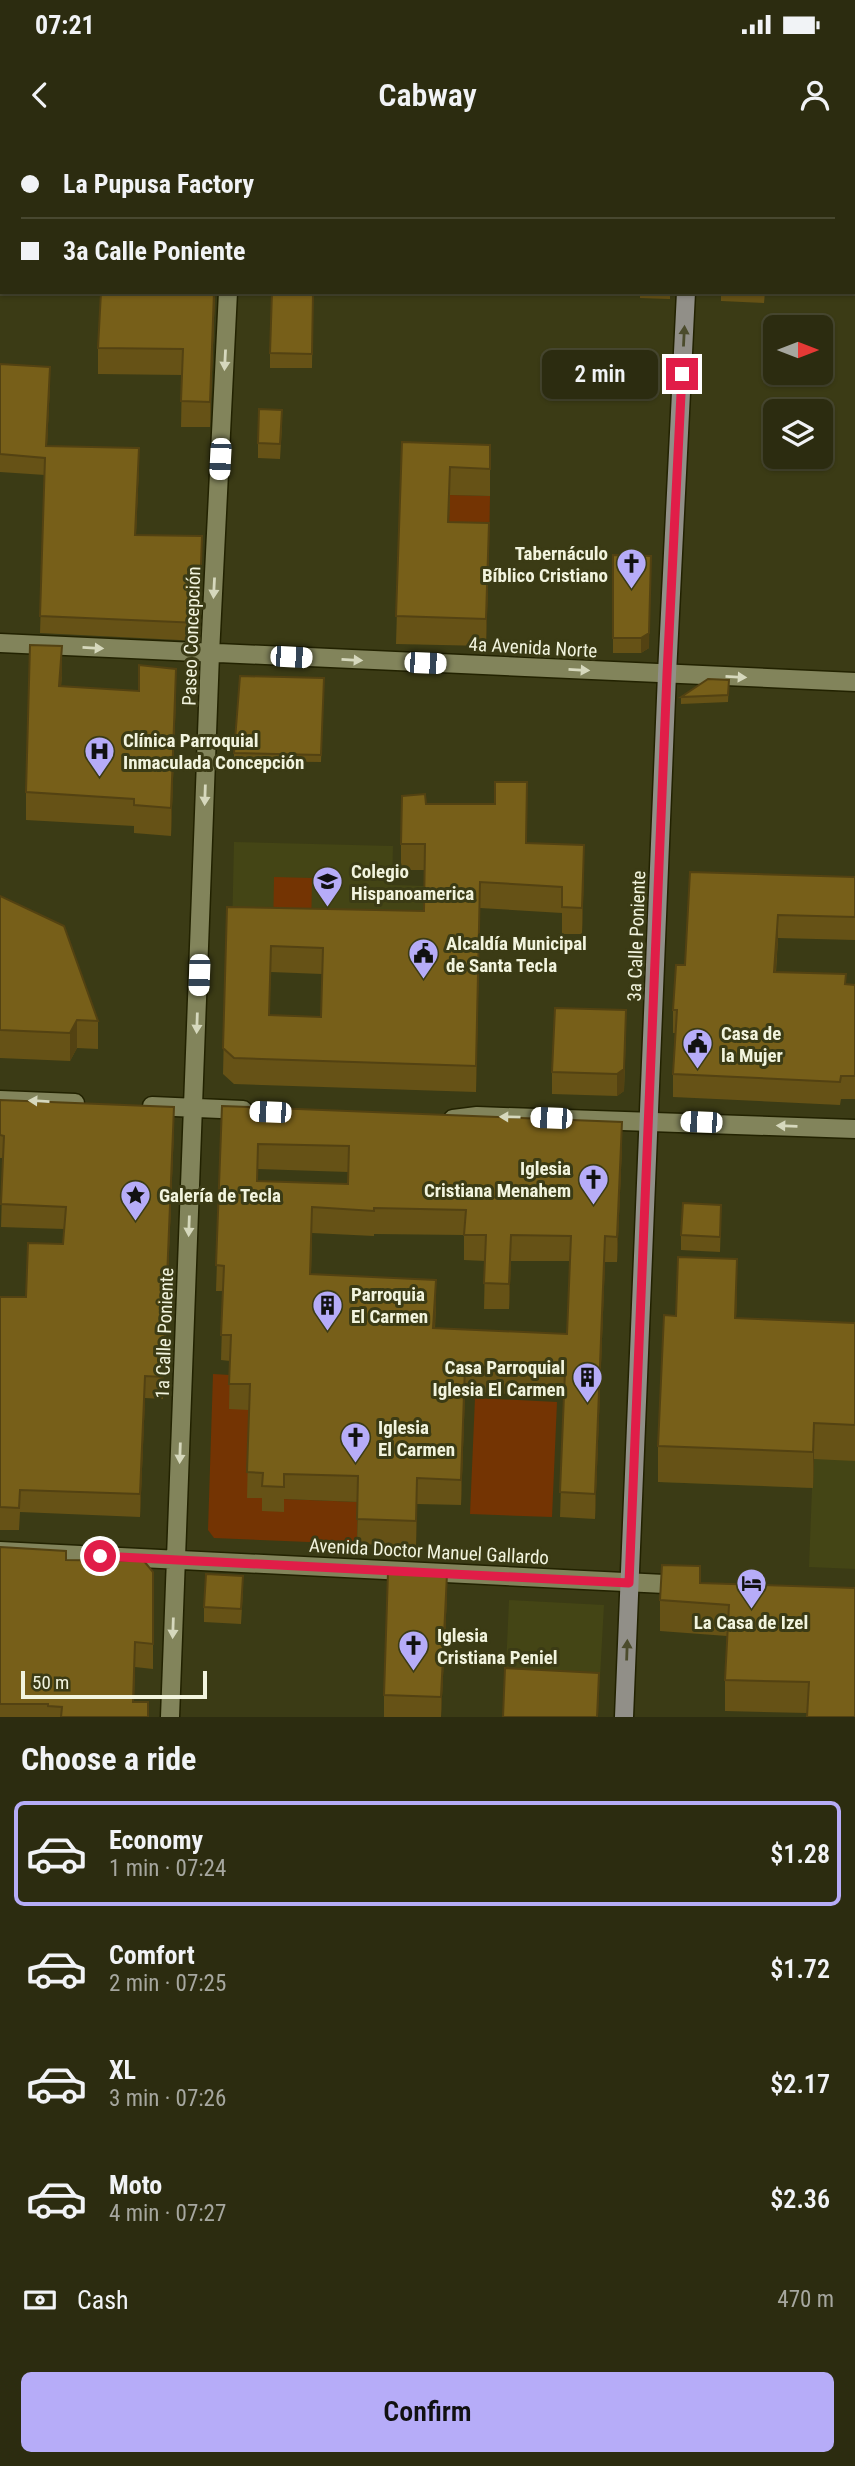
<!DOCTYPE html>
<meta charset="utf-8">
<style>
body{margin:0;font-family:"Roboto Condensed",sans-serif;background:#38381e;color:#f1f3f6;height:100vh;display:flex;flex-direction:column;font-size:26px;white-space:nowrap}
*{box-sizing:border-box;margin:0}
p{font-size:23px;color:#a6a79f}
.icon{flex:none;width:38px;height:38px;fill:none;stroke:currentColor;stroke-width:2;stroke-linecap:round;stroke-linejoin:round}
.map{position:relative;height:1577px;overflow:hidden}
.sheet{display:flex;flex-direction:column;background:#2c2c10;flex:1}
.sheet>*{flex:none}
.top-card{position:absolute;left:0px;top:0px;width:856px;height:154px;box-shadow:0 2px 5px #0004,0 0 0 2px #484830;display:grid;align-content:center;height:154px;padding:0 21px;background:#2c2c10}
.needle{width:46px;rotate:90deg}
.controls{position:absolute;left:763px;top:175px;display:grid;gap:14px}
.controls a{display:grid;place-items:center;width:70px;height:70px;border-radius:10px;background:#2c2c10;box-shadow:0 2px 5px #0004,0 0 0 2px #484830;font-size:35px}
.scale{position:absolute;left:21px;bottom:18px;width:186px;box-sizing:border-box;padding-left:7px;border:4px solid #f2f4de;border-top:0;font-size:19px;line-height:24px;white-space:nowrap;color:#f2f4de;-webkit-text-stroke:5px #3b3b15;paint-order:stroke}
.end{position:absolute;width:32px;height:32px;margin:-16px;border:9px solid #e11d48;background:#fff;box-shadow:0 0 0 4px #fff}
.from{border-radius:50%}
.bubble{position:absolute;height:49px;border-radius:10px;background:#2c2c10;box-shadow:0 2px 5px #0004,0 0 0 2px #484830;font-size:23px;font-weight:600;line-height:49px;text-align:center}
.car{position:absolute;width:21px;height:42px;margin:-21px -10px;border-radius:9px;box-shadow:0 0 5px 2px #0007;background:linear-gradient(#fff 24%,#345 0 40%,#fff 0 76%,#345 0 86%,#fff 0)}
.top-card b{display:flex;align-items:center;gap:24px;height:66px;font-size:26px}
.top-card b+b{border-top:2px solid #484830}
.top-card i{width:18px;height:18px;background:#f1f3f6}
ul{padding:0;list-style:none}
li{display:flex;align-items:center;gap:21px;height:105px;margin:0 14px 10px;padding:0 7px;border:4px solid transparent;border-radius:10px}
li div{flex:1}
li b{display:block;font-size:26px}
li em{font-style:normal;font-weight:600}
li.current{border-color:#b6acf8}
li>.icon{width:63px;height:63px;stroke-width:1.5}
h2{padding:0 21px;font-size:32px;line-height:84px}
.pay{display:flex;align-items:center;gap:18px;height:77px;padding:0 21px;font-size:26px}
.pay p{margin-inline-start:auto}
.cta{display:flex;gap:14px;margin-top:auto;padding:14px 21px}
.cta a{flex:1;height:80px;border-radius:10px;background:#b6acf8;color:#111;font-size:28px;font-weight:600;line-height:80px;text-align:center}
.status{display:flex;justify-content:space-between;align-items:center;height:49px;padding:0 35px;background:#2c2c10;direction:ltr}
.status svg{height:19px;fill:currentColor}
header{display:flex;justify-content:space-between;align-items:center;height:91px;padding:0 21px;background:#2c2c10;font-size:32px;font-weight:600}
.map>svg:first-child{display:block}
</style>
<div class="status"><b>07:21</b><svg viewBox="0 0 49 12"><path d="M0 12V9h3v3zM5 12V6h3v6zM10 12V3h3v9zM15 12V0h3v12zM26 1h20v11H26zM47 4h2v5h-2z"/></svg></div>
<header><svg class="icon" aria-label="back" viewBox="0 0 24 24"><path d="M15 5l-7 7 7 7"/></svg>Cabway<svg class="icon" aria-label="person" viewBox="0 0 24 24"><circle cx="12" cy="8" r="4"/><path d="M4 21q1-7 8-7t8 7"/></svg></header>
<div class="map">
<svg width="855" height="1577" viewBox="0 0 855 1577">
<rect width="100%" height="100%" fill="#3b3b15"/>
<!-- built -->
<path fill="#444515" d="M234,702L393,706L392,745L425,746L424,798L232,793Z
M855,1219V1429L809,1427L812,1348L658,1342Z
M509,1460L604,1465L599,1555L505,1550Z"/>
<!-- green -->
<path fill="#743403" d="M450,355L490,356L489,411L448,410Z
M274,737L312,738L311,794L273,793Z
M213,1234L230,1235L265,1270L263,1358L284,1372V1359L358,1362L357,1404L214,1398L208,1390Z
M475,1258L557,1262L552,1377L470,1374Z"/>
<g fill="none" stroke-linecap="round" stroke-linejoin="round">
<defs>
<path id="street" d="M235,2V0
M0,45H2
M854,81H855
M0,503L855,542
M0,960L75,963
M152,966L243,970
M453,979L477,976L855,989
M0,1411L685,1445
M170,1577L210,514L228,152"/>
<path id="secondary" d="M693,2L694,0
M624,1577L667,534L686,152"/>
</defs>
<!-- street casing -->
<use href="#street" stroke="#220" stroke-width="21"/>
<!-- secondary casing -->
<use href="#secondary" stroke="#220" stroke-width="21"/>
<!-- street -->
<use href="#street" stroke="#82845b" stroke-width="18"/>
<!-- secondary -->
<use href="#secondary" stroke="#918f88" stroke-width="18"/>
</g>
<!-- wall -->
<path fill="#665216" fill-rule="evenodd" d="M215,152L210,287H181L182,235L98,234V208Z
M640,152H670V159L640,158Z
M721,152H765L764,163L721,161Z
M312,154H313L312,228H270V213Z
M0,224L50,244L47,306L139,326L136,395L202,413L199,501L40,493L45,335L0,332Z
M282,285L280,319L258,318V303Z
M402,302L490,305V356L450,355L449,382L489,410L486,506L396,504Z
M613,415L649,508L641,513H613Z
M62,534L61,546L176,556L171,696L134,693V686L26,680V652Z
M324,538L321,622L234,621V613Z
M729,540L728,562L681,564V557Z
M426,664H495L526,703L584,731L582,794H562V773L480,768L476,952L234,944L223,934L227,767L424,771L425,730H401V704ZM271,832L322,834L321,877L269,875Z
M690,732L855,737V800L778,798L776,832L846,844L855,845V959H841L840,965L673,957V934L675,893H673V870L685,825Z
M0,756L98,881V909L77,908L70,921L0,918Z
M626,892L624,951L617,956L552,954V932Z
M0,960L174,989L163,1259L145,1258L140,1377L20,1372L19,1390H0V1157H26L63,1104L64,1089L1,1087L3,1018H0Z
M222,966L622,1007L617,1122H605L595,1379L560,1377L564,1256L465,1252L461,1365L417,1364L416,1406L357,1404L358,1362L284,1359V1372L262,1371V1358H247L249,1270L229,1269L230,1221L221,1220L223,1151H216ZM258,1029L348,1032V1044L257,1041ZM312,1093L374,1096V1094L464,1095V1120L485,1121L484,1169H509L511,1121H570L567,1194L435,1188L436,1165L311,1134Z
M721,1079L720,1112L681,1110V1095Z
M737,1155L736,1178L855,1183V1321L814,1319L813,1348L658,1342V1306L676,1176Z
M0,1407L66,1420L153,1432V1529L135,1527L134,1562L148,1577H0Z
M700,1443L855,1448L807,1573L725,1571V1540L727,1496L660,1491V1460Z
M243,1450L241,1484L204,1482V1467Z
M447,1456L441,1577H384V1555Z"/>
<!-- shaded-wall -->
<path fill="#534212" d="M214,152H215L210,287V262Z
M50,227V244L46,324V306Z
M139,308V326L135,413V395Z
M489,383V410L486,506V479Z
M651,431L649,508L641,513V498Z
M62,506V534L59,574V546Z
M176,529V556L171,696V668Z
M584,705V731L582,794V768Z
M480,742V768L476,952V926Z
M778,775V798L774,855V832Z
M626,870L624,951L617,956V934Z
M77,880V908L70,921V893Z
M174,967V989L163,1259V1237Z
M622,982V1007L617,1122V1097Z
M511,1095V1121L509,1169V1144Z
M605,1096V1122L595,1379V1354Z
M737,1119V1155L735,1214V1178Z
M436,1140V1165L433,1214V1188Z
M465,1226V1252L461,1365V1340Z
M145,1236V1258L140,1377V1354Z
M814,1283V1319L813,1348V1312Z
M417,1338V1364L416,1406V1381Z
M447,1434V1456L441,1577V1557Z
M599,1533V1555L598,1577H597Z"/>
<!-- building -->
<path fill="#775f19" stroke="#534212" stroke-width="2" fill-rule="evenodd" d="M730,0H764V2H730Z
M101,152H214L210,262L181,261L183,209L98,208Z
M272,152H311V154H313L312,214L270,213Z
M0,224L50,227L46,306L139,308L135,395L202,396L199,483L40,476L45,318L0,314Z
M259,269L282,270L280,304L258,303Z
M402,302L490,305V329L450,327L448,382L489,383L486,479L396,476Z
M613,415L651,416L649,493L641,498H613Z
M30,505L62,506L59,546L139,551V525L176,529L171,668L134,665V659L26,652Z
M240,536L324,538L321,615L234,613Z
M708,539L729,540L728,555L681,557Z
M495,642H527L526,703L584,705L582,768L562,767V747L480,742L476,926L234,918L223,908L227,767L424,771L425,704H401L402,656L425,654L426,664H495ZM271,806L323,808L321,877L269,875Z
M690,732L855,737V777L778,775L774,832L846,834L845,844L855,845V936H841L840,942L673,934L677,870H673L676,825H685Z
M0,756L64,786L98,881L77,880L70,893L0,890Z
M555,868L626,870L624,929L617,934L552,932Z
M0,960L174,967L163,1237L145,1236L140,1354L20,1350L19,1368L0,1367V1157H26L28,1103L63,1104L66,1067L1,1064L4,996L0,995Z
M222,966L622,982L617,1097L605,1096L595,1354L560,1352L565,1231L465,1226L461,1340L417,1338L416,1381L357,1379L358,1336L284,1334V1347L262,1346L263,1333L247,1332L250,1244H229L231,1195H221L224,1126L216,1125ZM258,1004L349,1006L348,1044L257,1041ZM312,1067L374,1071V1068L466,1070L464,1095H486L484,1143L509,1144L511,1095L571,1096L567,1194L433,1188L436,1140L310,1134Z
M683,1063L721,1065L720,1097L681,1095Z
M678,1117L737,1119L735,1178L855,1183V1285L814,1283L813,1312L658,1306L664,1175L676,1176Z
M0,1407L66,1411V1420L144,1421L153,1432V1504L135,1502L133,1562H148V1577H61L62,1567L48,1566V1564H0Z
M662,1425L700,1426V1443L855,1448V1577H807L809,1542L725,1540L729,1465L660,1460Z
M388,1432L447,1434L441,1557L384,1555Z
M206,1434L243,1436L241,1469L204,1467Z
M505,1528L599,1533L597,1577H503Z"/>
<!-- one-way arrows -->
<defs><path id="oneway-solid" d="M-6-.8H1V-3.2L6.5 0L1 3.2V.8H-6Z" transform="scale(1.75)"/></defs>
<g fill="#4c4c2c">
<use href="#oneway-solid" transform="translate(684 196) rotate(-87)"/>
<use href="#oneway-solid" transform="translate(627 1510) rotate(-88)"/>
</g>
<g fill="#d6d8bd">
<use href="#oneway-solid" transform="translate(225 220) rotate(93)"/>
<use href="#oneway-solid" transform="translate(214 448) rotate(93)"/>
<use href="#oneway-solid" transform="translate(93 508) rotate(3)"/>
<use href="#oneway-solid" transform="translate(352 520) rotate(3)"/>
<use href="#oneway-solid" transform="translate(579 530) rotate(3)"/>
<use href="#oneway-solid" transform="translate(736 537) rotate(3)"/>
<use href="#oneway-solid" transform="translate(205 655) rotate(92)"/>
<use href="#oneway-solid" transform="translate(197 883) rotate(92)"/>
<use href="#oneway-solid" transform="translate(39 961) rotate(-177)"/>
<use href="#oneway-solid" transform="translate(510 977) rotate(-179)"/>
<use href="#oneway-solid" transform="translate(787 986) rotate(-178)"/>
<use href="#oneway-solid" transform="translate(189 1086) rotate(92)"/>
<use href="#oneway-solid" transform="translate(180 1313) rotate(92)"/>
<use href="#oneway-solid" transform="translate(173 1488) rotate(92)"/>
</g>
<g fill="none" stroke-linecap="round" stroke-linejoin="round">
<!-- route -->
<path stroke="#e11d48" stroke-width="9" d="M100,1416L629,1443L667,534L682,234"/>
</g>
<!-- icons -->
<defs>
<symbol id="church-pin" viewBox="-11 -11 22 30"><path d="M0 17L-7.5 6A9.5 9.5 0 1 1 7.5 6Z" fill="#b6acf8" stroke="#3b3b15"/><path d="M-1.2-6h2.4v3.5h3.3v2.4h-3.3V6h-2.4V-.1h-3.3v-2.4h3.3Z" fill="#111"/></symbol>
<symbol id="hospital-pin" viewBox="-11 -11 22 30"><path d="M0 17L-7.5 6A9.5 9.5 0 1 1 7.5 6Z" fill="#b6acf8" stroke="#3b3b15"/><path d="M-5-5h3v3.5h4V-5h3V5h-3V1.5h-4V5h-3Z" fill="#111"/></symbol>
<symbol id="school-pin" viewBox="-11 -11 22 30"><path d="M0 17L-7.5 6A9.5 9.5 0 1 1 7.5 6Z" fill="#b6acf8" stroke="#3b3b15"/><path d="M0-5L7-2L0 1L-7-2ZM-4 1L0 2.5L4 1V4Q0 6-4 4Z" fill="#111"/></symbol>
<symbol id="civic-pin" viewBox="-11 -11 22 30"><path d="M0 17L-7.5 6A9.5 9.5 0 1 1 7.5 6Z" fill="#b6acf8" stroke="#3b3b15"/><path d="M-.6-6.5H3V-4.5H.6V-3L4-1V1h2V6H-6V1h2V-1L-.6-3ZM-1.2 2.5V6h2.4V2.5Z" fill="#111"/></symbol>
<symbol id="sight-pin" viewBox="-11 -11 22 30"><path d="M0 17L-7.5 6A9.5 9.5 0 1 1 7.5 6Z" fill="#b6acf8" stroke="#3b3b15"/><path d="M0-6L1.8-2.2L6-1.7L2.9 1.2L3.7 5.4L0 3.3L-3.7 5.4L-2.9 1.2L-6-1.7L-1.8-2.2Z" fill="#111"/></symbol>
<symbol id="building-pin" viewBox="-11 -11 22 30"><path d="M0 17L-7.5 6A9.5 9.5 0 1 1 7.5 6Z" fill="#b6acf8" stroke="#3b3b15"/><path d="M-4-6H4V6H1V3H-1V6H-4ZM-2.5-4.3h1.7v1.8h-1.7ZM.8-4.3h1.7v1.8H.8ZM-2.5-1h1.7V.8h-1.7ZM.8-1h1.7V.8H.8Z" fill="#111"/></symbol>
<symbol id="hotel-pin" viewBox="-11 -11 22 30"><path d="M0 17L-7.5 6A9.5 9.5 0 1 1 7.5 6Z" fill="#b6acf8" stroke="#3b3b15"/><path d="M-6-4.5h1.5V1H6V5H4.5V3h-9V5H-6ZM-4 0a1.8 1.8 0 1 1 3.6 0ZM.5 0V-2.5h3Q6-2.5 6 0Z" fill="#111"/></symbol>
</defs>
<g fill-rule="evenodd">
<use href="#church-pin" x="614" y="406" width="35" height="47"/>
<use href="#hospital-pin" x="82" y="594" width="35" height="47"/>
<use href="#school-pin" x="310" y="724" width="35" height="47"/>
<use href="#civic-pin" x="406" y="796" width="35" height="47"/>
<use href="#civic-pin" x="680" y="886" width="35" height="47"/>
<use href="#church-pin" x="576" y="1022" width="35" height="47"/>
<use href="#sight-pin" x="118" y="1038" width="35" height="47"/>
<use href="#building-pin" x="310" y="1148" width="35" height="47"/>
<use href="#building-pin" x="570" y="1220" width="35" height="47"/>
<use href="#church-pin" x="338" y="1280" width="35" height="47"/>
<use href="#hotel-pin" x="734" y="1426" width="35" height="47"/>
<use href="#church-pin" x="396" y="1488" width="35" height="47"/>
</g>
<g text-anchor="middle" stroke-width="6" stroke-linejoin="round" paint-order="stroke">
<!-- poi labels -->
<g font-size="19" font-weight="bold" fill="#f2f4de" stroke="#3b3b15" text-anchor="start">
<text x="608" y="420" text-anchor="end">Tabernáculo<tspan x="608" dy="22">Bíblico Cristiano</tspan></text>
<text x="123" y="607">Clínica Parroquial<tspan x="123" dy="22">Inmaculada Concepción</tspan></text>
<text x="351" y="738">Colegio<tspan x="351" dy="22">Hispanoamerica</tspan></text>
<text x="446" y="810">Alcaldía Municipal<tspan x="446" dy="22">de Santa Tecla</tspan></text>
<text x="721" y="900">Casa de<tspan x="721" dy="22">la Mujer</tspan></text>
<text x="571" y="1035" text-anchor="end">Iglesia<tspan x="571" dy="22">Cristiana Menahem</tspan></text>
<text x="159" y="1062">Galería de Tecla</text>
<text x="351" y="1161">Parroquia<tspan x="351" dy="22">El Carmen</tspan></text>
<text x="565" y="1234" text-anchor="end">Casa Parroquial<tspan x="565" dy="22">Iglesia El Carmen</tspan></text>
<text x="378" y="1294">Iglesia<tspan x="378" dy="22">El Carmen</tspan></text>
<text x="751" y="1489" text-anchor="middle">La Casa de Izel</text>
<text x="437" y="1502">Iglesia<tspan x="437" dy="22">Cristiana Peniel</tspan></text>
</g>
<!-- street labels -->
<g font-size="19" fill="#f2f4de" stroke="#3b3b15">
<text transform="translate(191 496) rotate(-88)" y="7">Paseo Concepción</text>
<text transform="translate(533 507) rotate(3)" y="7">4a Avenida Norte</text>
<text transform="translate(636 796) rotate(-88)" y="7">3a Calle Poniente</text>
<text transform="translate(164 1193) rotate(-88)" y="7">1a Calle Poniente</text>
<text transform="translate(429 1411) rotate(3)" y="7">Avenida Doctor Manuel Gallardo</text>
</g>
</g>
</svg>
<div class="controls">
<a><svg class="needle" viewBox="-14 -14 28 28"><path d="M0-13l5 13h-10z" fill="#e53935"/><path d="M0 13l5-13h-10z" fill="#a6a79f"/></svg></a>
<a><svg class="icon" aria-label="layers" viewBox="0 0 24 24"><path d="M12 4l9 5-9 5-9-5zM3 14l9 5 9-5"/></svg></a>
</div>
<div class="scale">50 m</div>
<i class="end from" style="left:100px;top:1416px"></i>
<i class="end" style="left:682px;top:234px"></i>
<div class="bubble" style="left:542px;top:210px;width:116px">2 min</div>
<i class="car" style="left:220px;top:319px;rotate:183deg"></i>
<i class="car" style="left:291px;top:517px;rotate:93deg"></i>
<i class="car" style="left:425px;top:523px;rotate:92deg"></i>
<i class="car" style="left:199px;top:835px;rotate:182deg"></i>
<i class="car" style="left:270px;top:972px;rotate:272deg"></i>
<i class="car" style="left:551px;top:978px;rotate:272deg"></i>
<i class="car" style="left:701px;top:982px;rotate:272deg"></i>
<div class="top-card">
<b><i class="from"></i>La Pupusa Factory</b>
<b><i></i>3a Calle Poniente</b>
</div>
</div>
<section class="sheet">
<h2>Choose a ride</h2>
<ul>
<li class="current"><svg class="icon" aria-label="car" viewBox="0 0 24 24"><path d="M5 17H2v-5l4-1 3-4h7l3 4 3 1v5h-3M9 17h6M6 11h13"/><circle cx="7" cy="17" r="2"/><circle cx="17" cy="17" r="2"/></svg><div><b>Economy</b><p>1 min · 07:24</p></div><em>$1.28</em></li>
<li><svg class="icon" aria-label="car" viewBox="0 0 24 24"><path d="M5 17H2v-5l4-1 3-4h7l3 4 3 1v5h-3M9 17h6M6 11h13"/><circle cx="7" cy="17" r="2"/><circle cx="17" cy="17" r="2"/></svg><div><b>Comfort</b><p>2 min · 07:25</p></div><em>$1.72</em></li>
<li><svg class="icon" aria-label="car" viewBox="0 0 24 24"><path d="M5 17H2v-5l4-1 3-4h7l3 4 3 1v5h-3M9 17h6M6 11h13"/><circle cx="7" cy="17" r="2"/><circle cx="17" cy="17" r="2"/></svg><div><b>XL</b><p>3 min · 07:26</p></div><em>$2.17</em></li>
<li><svg class="icon" aria-label="car" viewBox="0 0 24 24"><path d="M5 17H2v-5l4-1 3-4h7l3 4 3 1v5h-3M9 17h6M6 11h13"/><circle cx="7" cy="17" r="2"/><circle cx="17" cy="17" r="2"/></svg><div><b>Moto</b><p>4 min · 07:27</p></div><em>$2.36</em></li>
</ul>
<div class="pay"><svg class="icon" aria-label="cash" viewBox="0 0 24 24"><path d="M3 7h18v10H3z"/><circle cx="12" cy="12" r="2"/></svg>Cash<p>470 m</p></div>
<div class="cta"><a>Confirm</a></div>
</section>
